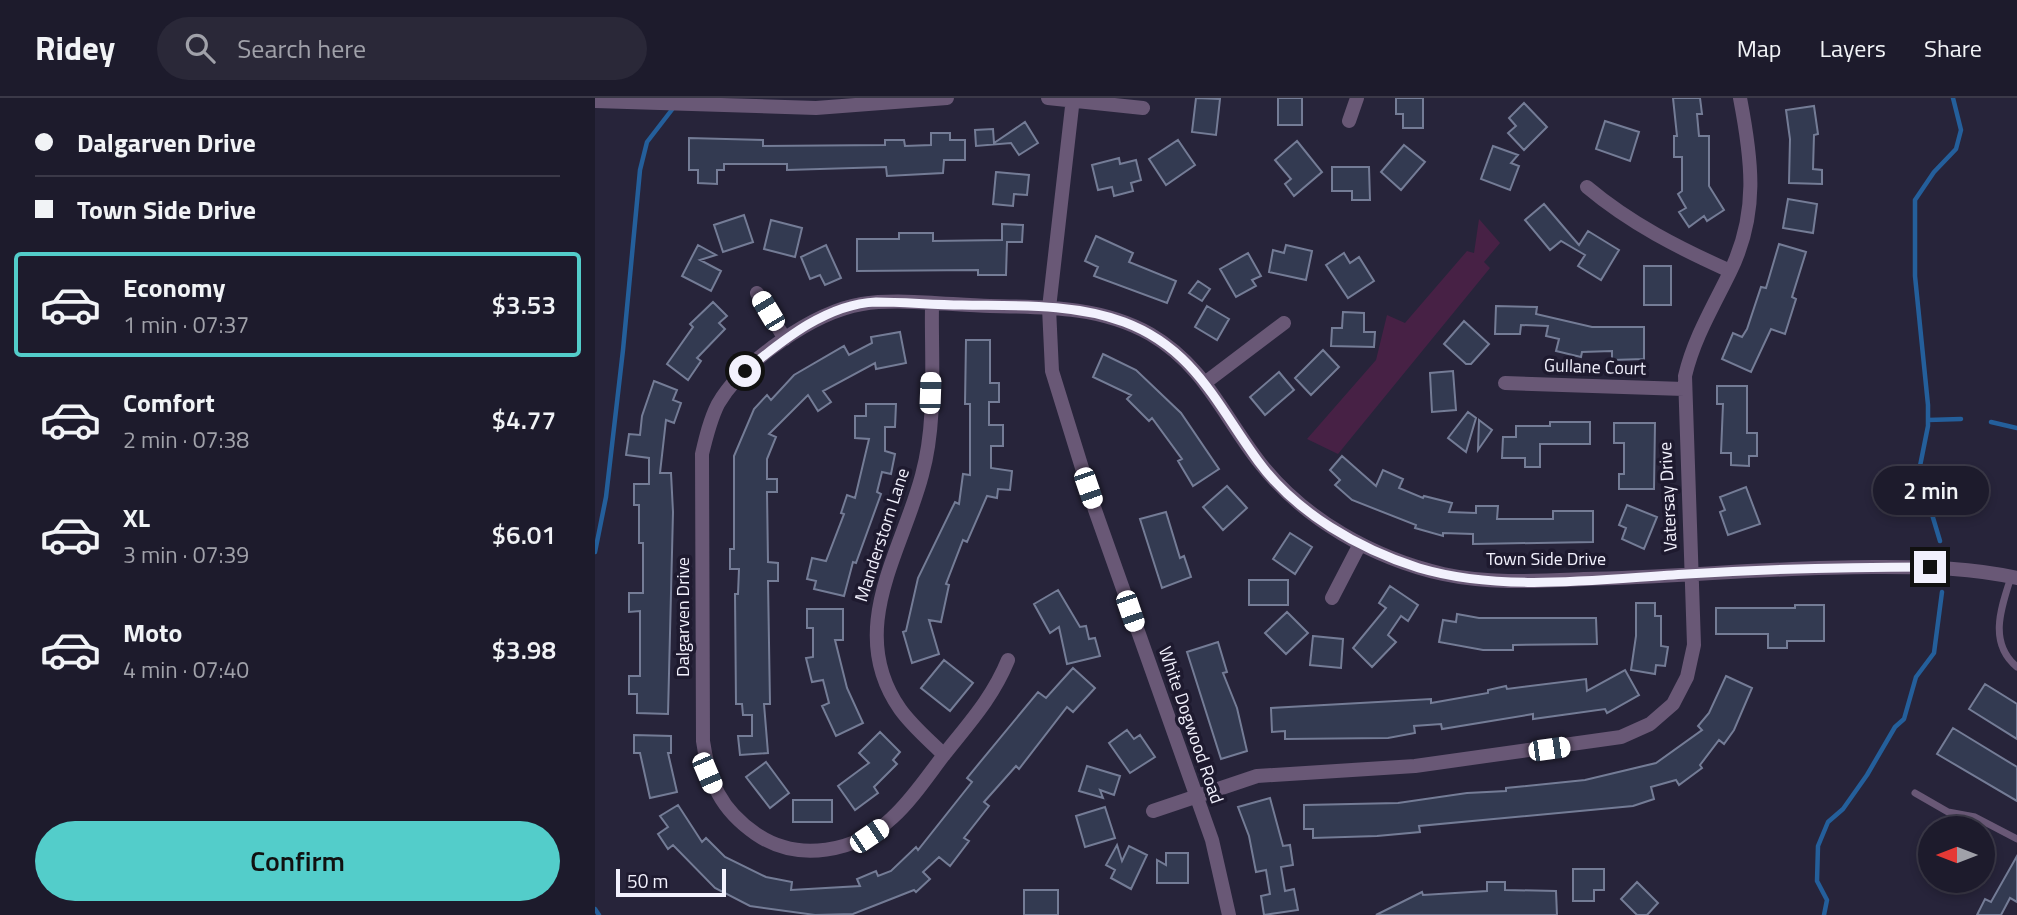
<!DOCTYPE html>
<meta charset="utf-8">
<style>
body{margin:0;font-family:"Titillium Web",sans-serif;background:#2a2838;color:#f1f3f6;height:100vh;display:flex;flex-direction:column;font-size:26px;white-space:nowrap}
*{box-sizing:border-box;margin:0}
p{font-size:23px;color:#a0a1a9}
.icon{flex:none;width:38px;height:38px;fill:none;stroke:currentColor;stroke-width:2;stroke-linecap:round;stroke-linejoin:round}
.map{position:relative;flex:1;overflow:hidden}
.sheet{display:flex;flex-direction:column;background:#1d1b2c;width:595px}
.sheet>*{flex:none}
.guide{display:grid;align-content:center;height:154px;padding:0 35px;background:#1d1b2c}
.needle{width:46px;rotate:270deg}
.controls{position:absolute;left:1323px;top:718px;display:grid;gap:14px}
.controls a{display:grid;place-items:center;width:77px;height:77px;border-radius:50%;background:#1d1b2c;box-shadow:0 4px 10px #0003,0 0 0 2px #3b3948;font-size:35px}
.scale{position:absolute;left:21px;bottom:18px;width:110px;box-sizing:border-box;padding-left:7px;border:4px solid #f2f1fd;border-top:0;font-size:19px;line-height:24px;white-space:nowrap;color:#f2f1fd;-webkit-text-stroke:5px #1e1a2f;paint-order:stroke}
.end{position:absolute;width:32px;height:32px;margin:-16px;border:9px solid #f2f1fd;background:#111;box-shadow:0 0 0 4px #111}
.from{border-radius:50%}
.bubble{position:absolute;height:49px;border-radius:24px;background:#1d1b2c;box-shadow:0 4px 10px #0003,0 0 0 2px #3b3948;font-size:23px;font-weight:600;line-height:49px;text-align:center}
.car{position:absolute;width:21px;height:42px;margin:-21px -10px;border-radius:9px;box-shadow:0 0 5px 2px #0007;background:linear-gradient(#fff 24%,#345 0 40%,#fff 0 76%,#345 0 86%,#fff 0)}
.guide b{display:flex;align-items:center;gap:24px;height:66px;font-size:26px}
.guide b+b{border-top:2px solid #3b3948}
.guide i{width:18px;height:18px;background:#f1f3f6}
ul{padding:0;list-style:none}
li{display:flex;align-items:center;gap:21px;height:105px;margin:0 14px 10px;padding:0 21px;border:4px solid transparent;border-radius:7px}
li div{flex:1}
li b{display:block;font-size:26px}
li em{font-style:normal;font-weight:600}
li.on{border-color:#53cdca}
li>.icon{width:63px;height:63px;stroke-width:1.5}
.cta{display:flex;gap:14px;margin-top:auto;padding:14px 35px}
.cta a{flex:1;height:80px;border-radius:42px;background:#53cdca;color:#111;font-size:28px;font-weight:600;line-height:80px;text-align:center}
header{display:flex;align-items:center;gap:42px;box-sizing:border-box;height:98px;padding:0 35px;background:#1d1b2c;border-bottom:2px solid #3b3948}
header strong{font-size:33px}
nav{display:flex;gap:38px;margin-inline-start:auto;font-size:24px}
.search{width:490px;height:63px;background:#2a2838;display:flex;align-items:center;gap:18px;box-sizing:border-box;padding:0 24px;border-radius:38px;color:#a0a1a9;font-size:26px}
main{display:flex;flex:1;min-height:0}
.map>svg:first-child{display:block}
</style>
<header>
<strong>Ridey</strong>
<div class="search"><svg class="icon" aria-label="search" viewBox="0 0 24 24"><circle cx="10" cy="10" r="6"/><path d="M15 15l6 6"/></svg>Search here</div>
<nav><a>Map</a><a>Layers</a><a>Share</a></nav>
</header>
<main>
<section class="sheet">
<div class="guide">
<b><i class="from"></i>Dalgarven Drive</b>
<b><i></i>Town Side Drive</b>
</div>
<ul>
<li class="on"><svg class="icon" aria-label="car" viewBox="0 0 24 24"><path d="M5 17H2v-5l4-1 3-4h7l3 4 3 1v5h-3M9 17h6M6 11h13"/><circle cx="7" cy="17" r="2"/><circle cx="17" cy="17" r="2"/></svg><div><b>Economy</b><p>1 min · 07:37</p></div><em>$3.53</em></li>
<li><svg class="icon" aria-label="car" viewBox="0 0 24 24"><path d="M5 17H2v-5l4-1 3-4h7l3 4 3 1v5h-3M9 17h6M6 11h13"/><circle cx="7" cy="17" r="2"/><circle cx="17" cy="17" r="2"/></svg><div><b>Comfort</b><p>2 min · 07:38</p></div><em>$4.77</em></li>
<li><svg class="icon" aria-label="car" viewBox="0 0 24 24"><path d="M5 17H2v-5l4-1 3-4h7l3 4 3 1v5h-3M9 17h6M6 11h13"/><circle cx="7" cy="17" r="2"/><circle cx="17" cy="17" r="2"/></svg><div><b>XL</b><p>3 min · 07:39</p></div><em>$6.01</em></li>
<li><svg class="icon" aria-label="car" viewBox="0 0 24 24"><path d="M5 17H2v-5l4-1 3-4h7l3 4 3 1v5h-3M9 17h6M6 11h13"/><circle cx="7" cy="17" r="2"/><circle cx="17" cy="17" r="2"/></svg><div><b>Moto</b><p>4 min · 07:40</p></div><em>$3.98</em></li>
</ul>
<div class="cta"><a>Confirm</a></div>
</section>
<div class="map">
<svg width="1422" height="817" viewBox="0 0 1422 817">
<rect width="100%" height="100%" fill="#27243a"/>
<!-- green -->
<path fill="#472145" d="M884,121L905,145L889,164L895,170L743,356L712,341L781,262L792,217L810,225L872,153L879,155Z"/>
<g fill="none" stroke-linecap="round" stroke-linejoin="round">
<!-- stream -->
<path stroke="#245f9b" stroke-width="4.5" d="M1333,322L1366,321
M1396,324L1422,330
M1345,443L1324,373L1333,328V307L1320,178V102L1339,74L1361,51L1366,32L1358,0
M0,454L11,399L28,252L45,72L52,44L79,9
M0,811L4,817
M1229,817L1232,802L1222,783L1223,748L1233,724L1248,711L1272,677L1300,629L1309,621L1321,579L1339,555L1347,494"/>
</g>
<!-- building -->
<path fill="#333a51" stroke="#747c96" stroke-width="2" d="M601,0L625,1L621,37L597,34Z
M683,0H707V27H683Z
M801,0H828V30H808V16H801Z
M1078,0H1105L1107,16H1102L1104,38H1114V88L1129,112L1112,123L1109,118L1094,129L1084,114L1091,110L1083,96L1087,93V59H1079V38H1082Z
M929,5L952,29L929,52L913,35L921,28L914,20Z
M1219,8L1223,36L1219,37L1218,71L1227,72V86L1194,85L1195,41L1191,12Z
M1010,23L1044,34L1035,63L1001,51Z
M430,24L443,45L424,57L416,45L381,48L380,32L398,31L399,45Z
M336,35H355V42H370V62H349L348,75L292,78L291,69L192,72V66H129V72H122V86L103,85V72H94V40L168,42V48L290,47V42H309L310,48L336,47Z
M583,42L600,67L571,87L554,61Z
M702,43L727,74L699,98L690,86L696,81L680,62Z
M809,47L830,64L806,92L786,74Z
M898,48L923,57L916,65L924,68L915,92L886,81Z
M524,60L525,66L541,62L546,82L536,85L538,93L519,98L517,89L503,92L497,67Z
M737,69H774L775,102H757V93H737Z
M401,74L434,77L432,97L419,96L418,108L398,106Z
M1193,101L1222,106L1218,135L1188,130Z
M949,106L984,147L993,133L1024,152L1006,182L983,168L990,157L966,143L955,152L930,122Z
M149,117L158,144L128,154L119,127Z
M176,122L207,130L200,159L169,151Z
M407,126L428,127L427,144H412L411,177H383V172L262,173V141H304V135H338V143L407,142Z
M501,138L538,155L534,164L581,183L572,205L499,178L503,169L490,163Z
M1184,146L1211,154L1197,199L1201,201L1190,236L1176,231L1156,274L1127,261L1138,235L1147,239L1152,231L1166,189L1171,190Z
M103,147L121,157L105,162L126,173L116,193L87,178Z
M231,147L246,180L230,187L225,177L215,181L206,159Z
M691,147L717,153L711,182L674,174L678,152L689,155Z
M653,155L666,178L657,182L661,188L641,199L625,171Z
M749,155L755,165L764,159L779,183L753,200L731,167Z
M1049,168H1076V207H1049Z
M603,183L615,191L607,203L594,195Z
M118,204L132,218L124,225L130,231L102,260L106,263L93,282L72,266L98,229L95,226Z
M612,208L634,221L622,242L600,229Z
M901,208L942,209L941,216L997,229H1049V261L1017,262V253L987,254L986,259L961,253L964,241L951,238L953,228L926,227L925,236H900Z
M748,214L769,215V234H780L779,249L736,248L737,230H747Z
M869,223L894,246L876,266H871L849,246Z
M305,234L311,265L281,271L280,265L228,293L236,304L223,313L213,297L174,336L181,339L172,361V381H182V394H172L173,464L183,465V483H173L175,606H169L173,655L145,657L143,638H157V617H148L147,606H141L140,496H143L144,471H135V451H139V358L159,311L172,297L176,302L199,277L249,248L254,257L277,245L276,239Z
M371,242H395V285H404V304H394V327H408V348H396V370L417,373L415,392L403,391L402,400L392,398L372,444L368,442L351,486L354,487L346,524L334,522L344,556L317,565L308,534L311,533L323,480L360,404L364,406L368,376L375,377V306H370Z
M728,252L744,269L716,297L700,280Z
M508,256L541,272L586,315L624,371L598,388L583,363L587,361L557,320L554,323L532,301L536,297L498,279Z
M858,273L861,312L837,314L835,275Z
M684,274L699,292L670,317L655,299Z
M59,283L82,292L78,302L86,305L79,325L71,322L65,375H76L78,414L73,616L42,615V596H34V578H45V513L34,514V495H48V445H44V407H39V386H54V360L31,357L34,336L45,337L47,318Z
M1122,288H1152V335H1162V358H1154V368L1136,367V355H1126L1128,306H1122Z
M271,306H301L300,329H290V353L300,356L296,376L287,374L282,394L286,396L261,465L258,464L249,498L219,491L221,483L212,481L217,460L231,463L249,416L246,415L252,397L260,400L274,341L260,340V318H271Z
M873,314L881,320L871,354L853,340Z
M884,322L897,332L883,352Z
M955,324H995V346H945V369H930V360H907L908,339H921V328H955Z
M1019,325H1060L1059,391H1024V376H1029V345H1019Z
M747,358L781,388L788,372L808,381L804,390L828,400L829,398L857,405L854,414L881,415V408H903L902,421H958V413H998V444L878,446V436L848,435V438L820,430L821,427L757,402L740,387L745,382L735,372Z
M632,388L652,410L628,432L608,409Z
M1151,389L1165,426L1133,437L1125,414L1130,412L1125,399Z
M1032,407L1062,419L1049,451L1027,441L1031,430L1024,427Z
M571,414L585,460L589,458L596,479L567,490L545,421Z
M695,435L717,449L700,476L678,461Z
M654,482H693V507H654Z
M795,488L823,507L813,523L806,518L793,537L801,544L777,569L758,550L791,510L784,505Z
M463,492L485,529L491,528L494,541L500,540L505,558L472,566L464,529L455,535L439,506Z
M1041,505H1060V518H1066V548L1073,549L1070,568L1061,567L1060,576L1036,572L1041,538Z
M1200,507H1229V543H1192V550H1173V536H1121V510H1200Z
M212,511H248V542H240L252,590L268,625L241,638L227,608L234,605L228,582L217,584L211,560L218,559V530H212Z
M692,514L713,535L691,556L670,535Z
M862,516L884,520H1001L1002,546L918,547V552H888L844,544L848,522L861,524Z
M718,538L748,541L746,570L715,567Z
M623,544L632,574L628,575L642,610L652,653L626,661L592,554Z
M349,562L378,585L355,613L326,590Z
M478,570L500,590L478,614L472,609L424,671L421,668L389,704L394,708L369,740L374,743L355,768L344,759L328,774L335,781L321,794L319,792L258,816L220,817L155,808L120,790L78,747L73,751L63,736L73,729L65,718L83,707L107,744L111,740L130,759L171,779L197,784L196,792L265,788L262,781L281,773L283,778L296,773L321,749L323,752L377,684L372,680L443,594L451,600Z
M1030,572L1044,597L1012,615L1010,611L938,621V616L847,631L846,626L819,628L820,635L793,640L690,641V633L677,634L676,610L836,601V605L893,595V592L911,588L912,591L991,581L992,593Z
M1131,578L1157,590L1139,632L1129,646L1124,642L1105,667L1107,670L1084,687L1081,682L1056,689L1059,701L1038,708L824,728L825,734L782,738L718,740V731H709V707L803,705L872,695L911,693V690L990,682L1061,665L1107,632L1103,628L1114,615Z
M1390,586L1422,606V641L1374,611Z
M1358,630L1422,669V703L1342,656Z
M532,632L539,641L545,637L560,659L535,675L514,645Z
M285,634L305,654L298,662L302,666L279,689L283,695L260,712L243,688L274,665L264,655Z
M39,637L76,638V655H73L82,694L55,700L45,655H39Z
M171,664L194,695L175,710L151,679Z
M492,668L525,678L519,697L505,692L508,700L484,693Z
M675,700L688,748L695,747L698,767L686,769L690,793L699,791L703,812L669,817L666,798L675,796L671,772L661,774L654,738L643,709Z
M198,702H237V724H198Z
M510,709L520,740L490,749L481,718Z
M522,747L527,763L534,748L552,757L536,791L516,780L520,772L511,767Z
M571,755H593V785H562V762L571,767Z
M1422,758V804L1415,800L1406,817H1382L1390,801L1396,804Z
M978,771H1009V792H999V803H978Z
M892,784H910V792L961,793L962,817H781L827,794L828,797L892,793Z
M1042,784L1063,805L1052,817H1042L1026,801Z
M429,792H463V817H429Z"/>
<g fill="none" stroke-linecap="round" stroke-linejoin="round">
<!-- service -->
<path stroke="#695876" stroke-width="7" d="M1416,479C1406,510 1393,545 1422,569
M1320,695L1353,714L1380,719L1422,741"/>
<!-- minor -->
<path stroke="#695876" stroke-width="14" d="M453,0L548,10
M478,0L454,210L457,273L500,412L617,742L634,817
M0,3L221,10L352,0
M754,23L762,0
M992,89C1036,126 1084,150 1135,173
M162,195L190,241
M337,207C336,262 342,323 327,377C307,454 250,532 305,611C317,628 334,642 349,657
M611,284L689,225
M910,285L1089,291
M737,500L765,446
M413,562C397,601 373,626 348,658C332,679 316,703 297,720C261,754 203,765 161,736C125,711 114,684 108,643L107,356C111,339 115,322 123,306C148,263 219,214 267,206C303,200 357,207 395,208C449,209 506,208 555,236C610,268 628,318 665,365C710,422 778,460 848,476C894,486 942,483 989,481C1089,479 1188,468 1288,469C1334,469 1377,470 1422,480
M558,713L662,678L820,668L1026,639L1055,626L1078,606L1092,579L1099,547L1090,278C1099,240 1118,209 1135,174C1164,115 1157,62 1145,0"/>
</g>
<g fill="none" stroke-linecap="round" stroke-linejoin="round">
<!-- route -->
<path stroke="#f2f1fd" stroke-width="9" d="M150,273C187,243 231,206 281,204C310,204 338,207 367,207C420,208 478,205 529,224C599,250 622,307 663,363C701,415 764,451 824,470C909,495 1005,481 1092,476C1173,471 1254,469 1335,469"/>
</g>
<g text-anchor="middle" stroke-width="7" stroke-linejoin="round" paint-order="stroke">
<!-- street labels -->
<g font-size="18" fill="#f2f1fd" stroke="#1e1a2f">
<text transform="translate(1000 269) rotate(2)" y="6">Gullane Court</text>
<text transform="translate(1073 399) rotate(-93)" y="6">Vatersay Drive</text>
<text transform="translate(287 437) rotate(-72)" y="6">Manderstorn Lane</text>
<text x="951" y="467">Town Side Drive</text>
<text transform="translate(88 519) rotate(-90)" y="6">Dalgarven Drive</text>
<text transform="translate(596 627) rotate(71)" y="6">White Dogwood Road</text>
</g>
</g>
</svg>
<div class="controls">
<a><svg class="needle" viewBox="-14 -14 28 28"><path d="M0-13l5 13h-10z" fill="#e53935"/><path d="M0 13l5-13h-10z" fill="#a0a1a9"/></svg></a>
</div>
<div class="scale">50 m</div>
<i class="end from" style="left:150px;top:273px"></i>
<i class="end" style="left:1335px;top:469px"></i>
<div class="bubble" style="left:1278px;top:368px;width:116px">2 min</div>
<i class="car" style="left:173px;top:213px;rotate:329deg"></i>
<i class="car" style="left:335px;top:295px;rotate:2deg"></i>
<i class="car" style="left:493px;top:390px;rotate:161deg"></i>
<i class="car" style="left:535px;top:513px;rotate:161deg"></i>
<i class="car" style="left:954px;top:651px;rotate:82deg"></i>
<i class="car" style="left:112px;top:675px;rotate:157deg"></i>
<i class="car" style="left:274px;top:738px;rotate:56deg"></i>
</div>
</main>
